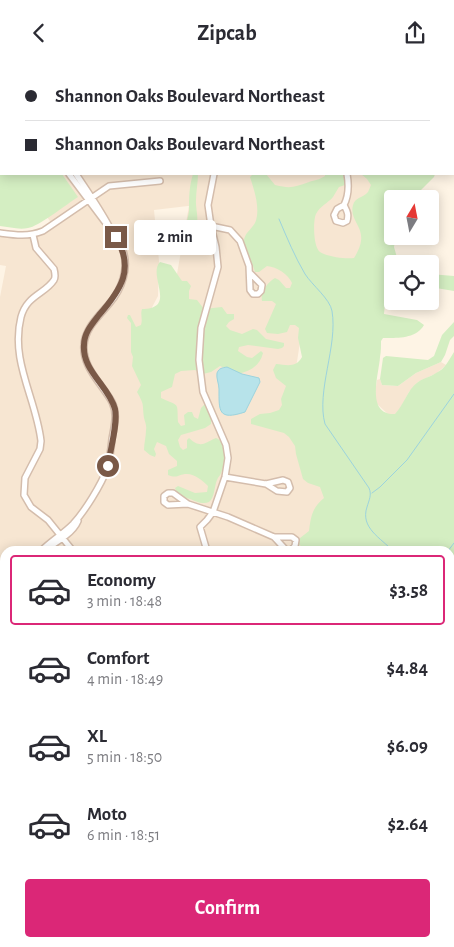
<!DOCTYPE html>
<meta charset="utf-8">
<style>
body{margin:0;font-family:"Alegreya Sans",sans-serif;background:#f7f7f7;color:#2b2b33;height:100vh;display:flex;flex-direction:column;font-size:19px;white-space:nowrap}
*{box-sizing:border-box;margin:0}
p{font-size:16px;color:#7c7c81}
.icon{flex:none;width:28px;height:28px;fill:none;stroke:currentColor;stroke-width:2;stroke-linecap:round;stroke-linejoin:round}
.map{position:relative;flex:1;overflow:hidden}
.drawer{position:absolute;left:0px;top:481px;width:455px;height:401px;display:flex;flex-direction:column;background:#fff;border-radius:15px 15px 0 0;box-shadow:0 2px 12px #0003}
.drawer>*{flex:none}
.banner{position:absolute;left:0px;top:0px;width:455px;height:110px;box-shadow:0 2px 12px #0003;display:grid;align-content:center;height:110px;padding:0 25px;background:#fff}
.needle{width:32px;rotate:10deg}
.fabs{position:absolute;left:384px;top:125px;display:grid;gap:10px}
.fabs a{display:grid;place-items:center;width:55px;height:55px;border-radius:5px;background:#fff;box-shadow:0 2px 12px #0003;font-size:25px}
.end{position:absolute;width:22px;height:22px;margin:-11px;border:6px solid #7a5947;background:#fff;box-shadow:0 0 0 2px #fff}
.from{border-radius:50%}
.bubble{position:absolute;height:35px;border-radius:5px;background:#fff;box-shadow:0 2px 12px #0003;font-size:16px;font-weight:600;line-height:35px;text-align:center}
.banner b{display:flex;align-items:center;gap:18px;height:48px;font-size:19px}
.banner b+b{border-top:1px solid #e1e1e2}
.banner i{width:12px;height:12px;background:#2b2b33}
ul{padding:9px 0 0;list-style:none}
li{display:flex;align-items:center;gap:15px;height:70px;margin:0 10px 8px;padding:0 15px;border:2px solid transparent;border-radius:5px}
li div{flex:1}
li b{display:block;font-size:19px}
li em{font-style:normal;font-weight:600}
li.active{border-color:#db2777}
li>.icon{width:45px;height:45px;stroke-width:1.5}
.cta{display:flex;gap:10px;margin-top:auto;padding:10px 25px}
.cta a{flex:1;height:58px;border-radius:5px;background:#db2777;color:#fff;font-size:20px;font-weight:600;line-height:58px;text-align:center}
header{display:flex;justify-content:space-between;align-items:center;height:65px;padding:0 25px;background:#fff;font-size:22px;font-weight:600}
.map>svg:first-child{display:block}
</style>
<header><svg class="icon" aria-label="back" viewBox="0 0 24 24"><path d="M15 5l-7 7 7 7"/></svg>Zipcab<svg class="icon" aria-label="share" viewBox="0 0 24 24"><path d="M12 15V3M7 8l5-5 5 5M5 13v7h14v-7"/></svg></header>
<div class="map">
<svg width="454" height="882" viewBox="0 0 454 882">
<rect width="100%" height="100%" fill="#fef4e5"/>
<!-- residential -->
<path fill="#f7e6d2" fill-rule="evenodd" d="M62,109H401L392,134L393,171L306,239L288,354L341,415L328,486H5V540L0,539V232L6,201L0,200V168L32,170L52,159L47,152L77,132ZM188,141H189L155,333L139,267L158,231L159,196L154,145Z
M441,297L446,300L437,308L418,317L409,327L401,343L395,350H389L376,338L375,328L377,315L380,314L382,320L398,321L416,308Z
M0,557L5,559V626L0,634Z
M0,663L5,669V796L0,793Z"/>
<!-- green -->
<path fill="#d4eec2" d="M0,42H1V109H62L78,132C67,139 38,162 28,163C19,165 9,162 0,161Z
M193,109H198C198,118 196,126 196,135C195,146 203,162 189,169L186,167C185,160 188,154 189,146C189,133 189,122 193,109Z
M253,109H266L275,120C291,124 294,122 309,117C315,115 319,115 325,111V109H343L345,120L339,122C337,125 335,129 333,132C328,138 320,141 316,149C313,155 313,182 320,187C328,192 345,194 354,193C373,163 348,159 353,140C355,132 363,133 368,127C369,125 370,122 371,120L367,114L361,109H435L434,112L412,134H392V171H396L394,182L398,196L403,199H392V216L387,215L384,249L417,255L424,260C416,274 397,273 383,273L381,276C381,281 381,287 380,292C379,309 365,350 395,349C404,340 407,325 418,317C423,313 431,312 436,308C445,304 449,295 454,287V516L450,517V486H312L299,480L300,473L309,466C311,451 312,443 324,433L320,422L308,418L303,414L296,389L295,381L289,372L284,368L251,359V354L260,349L270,348L279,345L282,340L281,334L286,321L276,313L273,305L276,299C287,300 296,303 302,292L298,273L299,263L295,260H290L287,267L278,269L267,268L265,264L276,239L272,236H262C260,227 268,217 275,213L279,215L286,223H290L292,218C288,209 277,202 267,201L259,207H255C253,199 245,185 244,178C243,169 251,165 255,158C261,144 254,125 250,112Z
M160,197L171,200L182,216H187L191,221L189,226V234L197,235L204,244L222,242L227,249H234V254L229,257L226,261L230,265L242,269L253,264L257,265L266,274L284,278V281L282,283L278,284L248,280L239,282L238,286L247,292L252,293L261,286L263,288C260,301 250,306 238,309L220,301L211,307L203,309L195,305L181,306L175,309L172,322L161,327V333C180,342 177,336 178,357L181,361L185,360L184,350L188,347H192L194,352L198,354L201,343L205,339L211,351V359L205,363L181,370L178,375L180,382L183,385L187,383V375L189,373C201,384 204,378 216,373C227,377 225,399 221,408C220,411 218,412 217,415C214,422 215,432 209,437C203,440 195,436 190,434C183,432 177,429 175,423L178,421L195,428L207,427L208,421C203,416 195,409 187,409C178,409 178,414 168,410V405L177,401V396L169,389L166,381L157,377L154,384L156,389L155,392L150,390L144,385C144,378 146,372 146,365C147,361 145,357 144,353C142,339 145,341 137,327L141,320L132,301L133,292L131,287V258L127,253L128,250H130L136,262L141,260C143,253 140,250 142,244C178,244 147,210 160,197Z
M430,209L454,211V226L430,222Z
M454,257V271L450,275L445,290L441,297L416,308L398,321L382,320L380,314L383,293L386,291L428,295L434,291L442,270Z
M454,671V811L450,810V681L451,674Z
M71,878H161L157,882H69Z
M267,878H406L408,882H264Z"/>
<!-- water -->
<path fill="#b7e3ea" stroke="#9cd3dd" d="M227,302L242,309L259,313L260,317L245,347C218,356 219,346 219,324C219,319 216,313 217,308C219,303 222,303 227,302Z"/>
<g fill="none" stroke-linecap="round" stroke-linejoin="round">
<!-- stream -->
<path stroke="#9cd3dd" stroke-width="1" d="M279,154C287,173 295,192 305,209C312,220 330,234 332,246C338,281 316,326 325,359L369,423C372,430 369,435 367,442C360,463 381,473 393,486
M372,428L380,422L407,395L454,329
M448,486L454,478
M0,563L5,566
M125,882V878"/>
<defs>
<path id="minor" d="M140,0V1
M33,1V0
M214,1V0
M69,109L105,157
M344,140C347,146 349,149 347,156L343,158L336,156L334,150L337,144L344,140C349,130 349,120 347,109
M211,161L230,165L240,176L249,201L250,225L253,229H258L261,226L262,220L250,208
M0,168C15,170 28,172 43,166L109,121L160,116
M33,170L36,183L54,204C55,208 56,212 54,215C45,229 27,230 21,252C10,296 36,333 41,376L40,384L25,413L24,430L31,442L48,455L73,486
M225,412L266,419L283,415L288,417L290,423L287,427L277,426L266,419
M188,439L168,440L164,437V431L168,428H173L188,439L228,452L274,472H292L296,475L295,481L291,485H286L274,472
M46,484C57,477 73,468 78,456
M41,486C51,476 63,469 73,459C85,446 101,420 107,404C110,394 111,384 112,374C114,362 118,349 112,337C102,319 82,302 84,280C85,263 99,251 109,239C122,224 130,202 122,183C119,176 114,170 110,163C100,144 88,127 76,109
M207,486L200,462L207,455L213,447L225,412L228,393L226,380L203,327L199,295L201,263L218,202L216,182L211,161L208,140L214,109
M0,515L5,512
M0,729L5,735
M450,814L454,816
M259,882L262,878"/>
<path id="major" d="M291,1L311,0
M0,22H1
M0,30H1"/>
</defs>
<!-- minor casing -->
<use href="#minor" stroke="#d4bdac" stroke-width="8"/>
<!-- major casing -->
<use href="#major" stroke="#dcd4cf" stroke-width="9"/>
<!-- minor -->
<use href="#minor" stroke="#fff" stroke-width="5"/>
<!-- major -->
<use href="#major" stroke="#ffd99b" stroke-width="6"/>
</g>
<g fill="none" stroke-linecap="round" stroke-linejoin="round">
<!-- route -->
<path stroke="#7a5947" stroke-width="6" d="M108,401C110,385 118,359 115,344C109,321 82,306 84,280C84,268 92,259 99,250C121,225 135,204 116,172"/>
</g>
</svg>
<div class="fabs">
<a><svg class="needle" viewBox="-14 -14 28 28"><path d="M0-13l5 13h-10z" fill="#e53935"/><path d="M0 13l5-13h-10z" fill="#7c7c81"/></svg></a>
<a><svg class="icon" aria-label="locate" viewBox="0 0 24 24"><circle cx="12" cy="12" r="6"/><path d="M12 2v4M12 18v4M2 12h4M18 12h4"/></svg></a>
</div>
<i class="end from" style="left:108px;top:401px"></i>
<i class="end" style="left:116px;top:172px"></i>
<div class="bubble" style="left:134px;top:155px;width:82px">2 min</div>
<div class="banner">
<b><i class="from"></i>Shannon Oaks Boulevard Northeast</b>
<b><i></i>Shannon Oaks Boulevard Northeast</b>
</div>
<section class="drawer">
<ul>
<li class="active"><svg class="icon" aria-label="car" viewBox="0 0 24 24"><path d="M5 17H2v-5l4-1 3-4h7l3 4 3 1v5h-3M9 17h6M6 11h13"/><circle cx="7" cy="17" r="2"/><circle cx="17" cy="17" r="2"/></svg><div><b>Economy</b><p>3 min · 18:48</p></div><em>$3.58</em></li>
<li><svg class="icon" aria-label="car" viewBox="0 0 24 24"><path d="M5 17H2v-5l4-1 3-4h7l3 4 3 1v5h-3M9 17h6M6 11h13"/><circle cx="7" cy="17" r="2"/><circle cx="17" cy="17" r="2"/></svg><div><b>Comfort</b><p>4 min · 18:49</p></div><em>$4.84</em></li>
<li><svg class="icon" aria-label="car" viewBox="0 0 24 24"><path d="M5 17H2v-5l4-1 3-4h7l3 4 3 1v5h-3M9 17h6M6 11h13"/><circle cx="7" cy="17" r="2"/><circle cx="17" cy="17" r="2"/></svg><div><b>XL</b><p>5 min · 18:50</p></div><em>$6.09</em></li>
<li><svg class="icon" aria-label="car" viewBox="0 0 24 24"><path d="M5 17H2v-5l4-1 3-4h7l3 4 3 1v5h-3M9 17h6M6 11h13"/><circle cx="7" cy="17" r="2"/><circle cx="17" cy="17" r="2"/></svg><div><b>Moto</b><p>6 min · 18:51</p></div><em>$2.64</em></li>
</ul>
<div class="cta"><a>Confirm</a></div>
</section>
</div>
